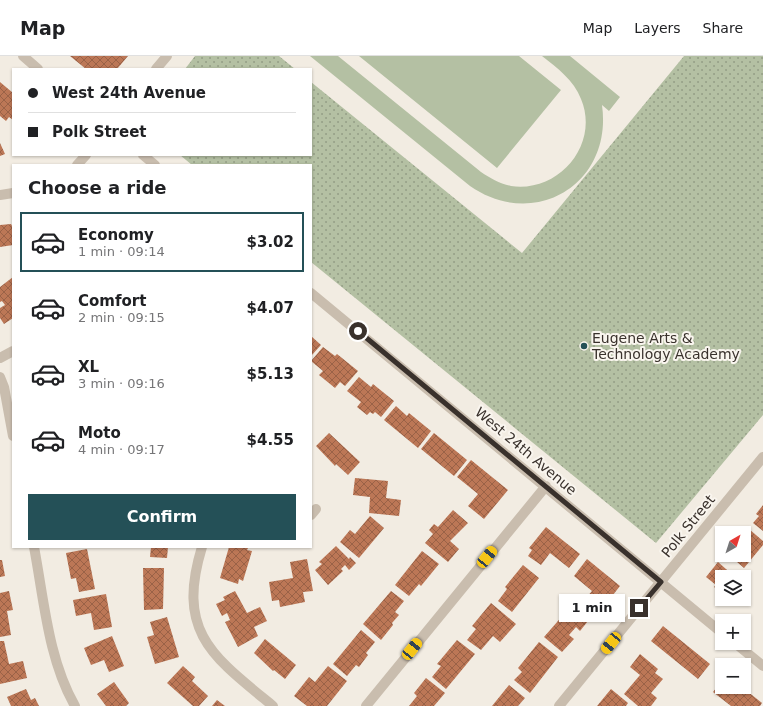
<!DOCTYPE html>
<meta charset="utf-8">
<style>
body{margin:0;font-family:"DejaVu Sans",sans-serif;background:#f6f6f6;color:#202124;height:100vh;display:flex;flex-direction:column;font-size:15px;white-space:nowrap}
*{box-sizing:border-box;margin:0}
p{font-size:13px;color:#757577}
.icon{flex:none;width:22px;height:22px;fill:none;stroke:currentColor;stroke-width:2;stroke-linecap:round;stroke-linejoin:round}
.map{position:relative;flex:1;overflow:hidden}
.details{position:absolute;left:12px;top:108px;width:300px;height:384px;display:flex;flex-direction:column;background:#fff;border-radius:0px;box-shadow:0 1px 3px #0004}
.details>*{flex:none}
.guide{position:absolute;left:12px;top:12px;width:300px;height:88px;border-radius:0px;box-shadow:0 1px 3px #0004;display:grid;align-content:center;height:88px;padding:0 16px;background:#fff}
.needle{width:26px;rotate:39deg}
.buttons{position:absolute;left:715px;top:470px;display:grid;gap:8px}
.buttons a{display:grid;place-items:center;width:36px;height:36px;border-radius:0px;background:#fff;box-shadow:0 1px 3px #0004;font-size:20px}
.end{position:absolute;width:18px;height:18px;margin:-9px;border:5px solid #39312c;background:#fff;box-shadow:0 0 0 2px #fff}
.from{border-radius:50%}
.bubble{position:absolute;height:28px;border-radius:0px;background:#fff;box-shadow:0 1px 3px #0004;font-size:13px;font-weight:700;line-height:28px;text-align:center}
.car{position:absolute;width:12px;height:24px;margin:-12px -6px;border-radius:5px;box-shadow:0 0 3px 1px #0007;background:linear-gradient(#f5c518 24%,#345 0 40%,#f5c518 0 76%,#345 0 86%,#f5c518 0)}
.guide b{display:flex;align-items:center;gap:14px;height:38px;font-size:15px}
.guide b+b{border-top:1px solid #e0e0e0}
.guide i{width:10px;height:10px;background:#202124}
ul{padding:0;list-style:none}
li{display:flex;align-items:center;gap:12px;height:60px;margin:0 8px 6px;padding:0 8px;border:2px solid transparent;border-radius:0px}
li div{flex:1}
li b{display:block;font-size:15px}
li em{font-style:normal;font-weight:700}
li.on{border-color:#245057}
li>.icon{width:36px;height:36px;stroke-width:1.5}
h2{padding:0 16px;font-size:18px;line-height:48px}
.cta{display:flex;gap:8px;margin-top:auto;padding:8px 16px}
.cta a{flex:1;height:46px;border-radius:0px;background:#245057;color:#fff;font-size:16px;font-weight:700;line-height:46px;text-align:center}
header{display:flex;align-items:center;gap:24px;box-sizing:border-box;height:56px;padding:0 20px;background:#fff;border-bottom:1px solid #e0e0e0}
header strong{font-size:19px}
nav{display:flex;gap:22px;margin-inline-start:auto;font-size:14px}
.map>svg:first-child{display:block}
</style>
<header>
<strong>Map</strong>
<nav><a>Map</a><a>Layers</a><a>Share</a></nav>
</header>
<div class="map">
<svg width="763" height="650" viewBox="0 0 763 650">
<defs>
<pattern id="park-dots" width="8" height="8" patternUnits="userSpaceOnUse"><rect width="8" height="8" fill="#b4c0a3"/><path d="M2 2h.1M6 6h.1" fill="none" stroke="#939d85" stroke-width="1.8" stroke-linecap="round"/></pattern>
<pattern id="building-cross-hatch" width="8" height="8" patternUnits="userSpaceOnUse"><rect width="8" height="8" fill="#bc7756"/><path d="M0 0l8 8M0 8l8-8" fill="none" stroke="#9a6247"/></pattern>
</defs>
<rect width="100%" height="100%" fill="#f2ece2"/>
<!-- grass -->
<path fill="#b4c0a3" d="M310,0H338L481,116C490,122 500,128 511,130C559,137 600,88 581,43C574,24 557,12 542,0H570L620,41L609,55L602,49C613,128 535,175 470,130Z
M359,0H519L561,34L497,112Z"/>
<!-- park -->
<path fill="url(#park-dots)" d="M195,0H279L295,13H185Z
M684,0H763V359L656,487L311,206V109H192L180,99H311V26L522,197Z"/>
<!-- building -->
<path fill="url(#building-cross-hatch)" d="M70,0H128L117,13H86Z
M0,26L13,37V64L9,61L6,65L0,60Z
M0,87L5,98L0,100Z
M11,168L13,172V189L0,191V169Z
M13,221V262L4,268L0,262V252L5,249L2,245L0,246V231Z
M311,280L321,289L311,300Z
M323,291L335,300L337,298L358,315L345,330L340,326L335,332L319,319L323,315L311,305Z
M359,321L371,331L373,328L394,345L381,361L375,356L373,358L370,356L367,359L357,351L361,346L347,335Z
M396,350L407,360L409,357L431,375L418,392L384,364Z
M329,377L360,406L348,419L336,408L335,410L316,390Z
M434,377L467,404L454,420L421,393Z
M471,404L508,434L484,463L468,450L478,438L457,421Z
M355,422L388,425L386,442L401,444L399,460L369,457L370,441L353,439Z
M763,449V475L753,467L759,460L756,458Z
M453,454L468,467L450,485L459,493L448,506L425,487L433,478L429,474L434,468L438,471Z
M370,460L384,472L359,502L340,486L350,474L355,478Z
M546,471L580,498L569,512L550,497L541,509L528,500L532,494L529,492Z
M749,473L763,485V489L744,512L730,500L744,499V480Z
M336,490L349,503L350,501L356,507L349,514L345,509L341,513L343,515L328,529L315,514L322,508L319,506Z
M151,491H168L167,502L150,501Z
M229,491H246L248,492L247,494L252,495L243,525L239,523L238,528L220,522Z
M87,493L95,533L79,536L76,522L71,523L66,497Z
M422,495L439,508L421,530L419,528L409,540L395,529Z
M307,503L313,535L303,536L305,546L280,551L279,544L272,545L269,526L293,522L290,506Z
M587,503L620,530L609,544L612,546L596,565L579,550L592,535L574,520Z
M0,504H2L5,520L0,521Z
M718,506L735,521H722V537L714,531L716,529L706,521Z
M523,509L539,522L512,556L498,545L507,533L505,531Z
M143,512H164L163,553L144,554Z
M9,535L13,554L7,555L11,579L0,581V537Z
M235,535L247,557L260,551L267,565L254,571L258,580L238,591L225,566L230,564L227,557L222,560L216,548L225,544L223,541Z
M391,535L404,545L395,556L399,559L392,567L393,569L381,584L363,568Z
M106,538L112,571L94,574L91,557L76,560L73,544Z
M491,547L516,568L500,586L493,580L481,594L467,584L476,573L472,570Z
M571,550L588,565L580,575L576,571L569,579L574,583L562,596L544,581Z
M167,561L179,601L155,608L147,581L154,579L150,566Z
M663,570L710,608L698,623L651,585Z
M361,574L375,586L366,597L368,599L359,611L356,609L347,620L333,608Z
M112,580L124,610L109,616L104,604L91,609L84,592Z
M265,583L296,609L285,623L274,614L273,615L254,597Z
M457,584L475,598L446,633L432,621L441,610L437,608Z
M0,585H4L9,608L23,605L27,622L0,628Z
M539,586L558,601L530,637L514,624L522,616L518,612Z
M640,598L658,613L655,617L663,623L651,637L657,642L651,650H638L624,638L640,619L630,611Z
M183,610L195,621L192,625L208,640L199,650H193L167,627Z
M328,610L347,625L327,650H307L294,640L309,621L315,626Z
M426,622L445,637L434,650H409L417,640L414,637Z
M722,625V631H742L762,647L760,650H731L713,636Z
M114,626L129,647L126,650H106L97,638Z
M509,629L525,642L518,650H492Z
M26,633L31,644L35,642L39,650H11L7,641Z
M611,633L628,647L626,650H597Z
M217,644L225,650H212Z"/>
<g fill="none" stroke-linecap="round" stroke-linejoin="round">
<!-- minor -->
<path stroke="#c9bdae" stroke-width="10" d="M23,0L38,13
M156,13L167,0
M143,99L155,109
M77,109L86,99
M0,139L13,137
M311,237L722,577
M0,302L13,295
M0,321L4,331L13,380
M311,459L316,453
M34,491C44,543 48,603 75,650
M202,491C176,576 212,600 273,650
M735,587L763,610
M366,650L546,430
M559,650L763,401"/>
</g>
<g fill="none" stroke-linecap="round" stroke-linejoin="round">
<!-- route -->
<path stroke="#39312c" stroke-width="5" d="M358,275L661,526L639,552"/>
</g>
<!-- markers -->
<circle fill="#245057" stroke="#f9f5ee" stroke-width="1.5" cx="584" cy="290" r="4"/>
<g text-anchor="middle" stroke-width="4" stroke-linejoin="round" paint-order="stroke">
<!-- poi labels -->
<g font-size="14" fill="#39312c" stroke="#f9f5ee" text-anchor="start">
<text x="592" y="287">Eugene Arts &amp;<tspan x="592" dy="16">Technology Academy</tspan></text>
</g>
<!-- street labels -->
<g font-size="14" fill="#39312c" stroke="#f9f5ee">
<text transform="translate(526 395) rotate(40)" y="5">West 24th Avenue</text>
<text transform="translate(688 470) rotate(-51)" y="5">Polk Street</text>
</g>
</g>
</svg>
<div class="buttons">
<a><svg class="needle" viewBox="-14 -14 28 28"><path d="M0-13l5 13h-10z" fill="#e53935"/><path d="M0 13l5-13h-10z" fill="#757577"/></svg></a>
<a><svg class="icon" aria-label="layers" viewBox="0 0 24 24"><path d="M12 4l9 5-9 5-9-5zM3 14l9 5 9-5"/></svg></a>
<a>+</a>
<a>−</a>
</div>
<i class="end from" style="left:358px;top:275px"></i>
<i class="end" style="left:639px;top:552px"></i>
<div class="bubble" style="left:559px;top:538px;width:66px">1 min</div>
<i class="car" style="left:487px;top:501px;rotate:39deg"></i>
<i class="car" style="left:611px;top:587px;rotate:219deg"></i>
<i class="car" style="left:412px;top:593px;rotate:39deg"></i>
<div class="guide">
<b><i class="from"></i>West 24th Avenue</b>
<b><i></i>Polk Street</b>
</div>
<section class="details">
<h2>Choose a ride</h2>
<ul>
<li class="on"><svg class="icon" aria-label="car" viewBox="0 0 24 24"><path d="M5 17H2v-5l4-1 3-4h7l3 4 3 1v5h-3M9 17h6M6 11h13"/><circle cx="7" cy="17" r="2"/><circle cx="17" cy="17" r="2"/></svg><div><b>Economy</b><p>1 min · 09:14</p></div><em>$3.02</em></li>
<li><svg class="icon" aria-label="car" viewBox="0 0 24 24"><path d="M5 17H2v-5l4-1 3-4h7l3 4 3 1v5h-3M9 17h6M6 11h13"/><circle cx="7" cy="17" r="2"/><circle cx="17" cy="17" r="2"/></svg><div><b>Comfort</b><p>2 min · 09:15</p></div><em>$4.07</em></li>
<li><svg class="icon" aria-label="car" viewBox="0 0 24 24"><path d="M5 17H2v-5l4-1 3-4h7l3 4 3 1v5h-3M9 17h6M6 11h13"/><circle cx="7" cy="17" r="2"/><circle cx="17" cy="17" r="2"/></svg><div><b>XL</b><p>3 min · 09:16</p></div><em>$5.13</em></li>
<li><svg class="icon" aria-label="car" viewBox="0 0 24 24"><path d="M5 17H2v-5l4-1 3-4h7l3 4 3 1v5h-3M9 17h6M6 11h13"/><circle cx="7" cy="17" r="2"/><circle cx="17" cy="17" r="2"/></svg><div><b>Moto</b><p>4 min · 09:17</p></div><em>$4.55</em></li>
</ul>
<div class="cta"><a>Confirm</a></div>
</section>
</div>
